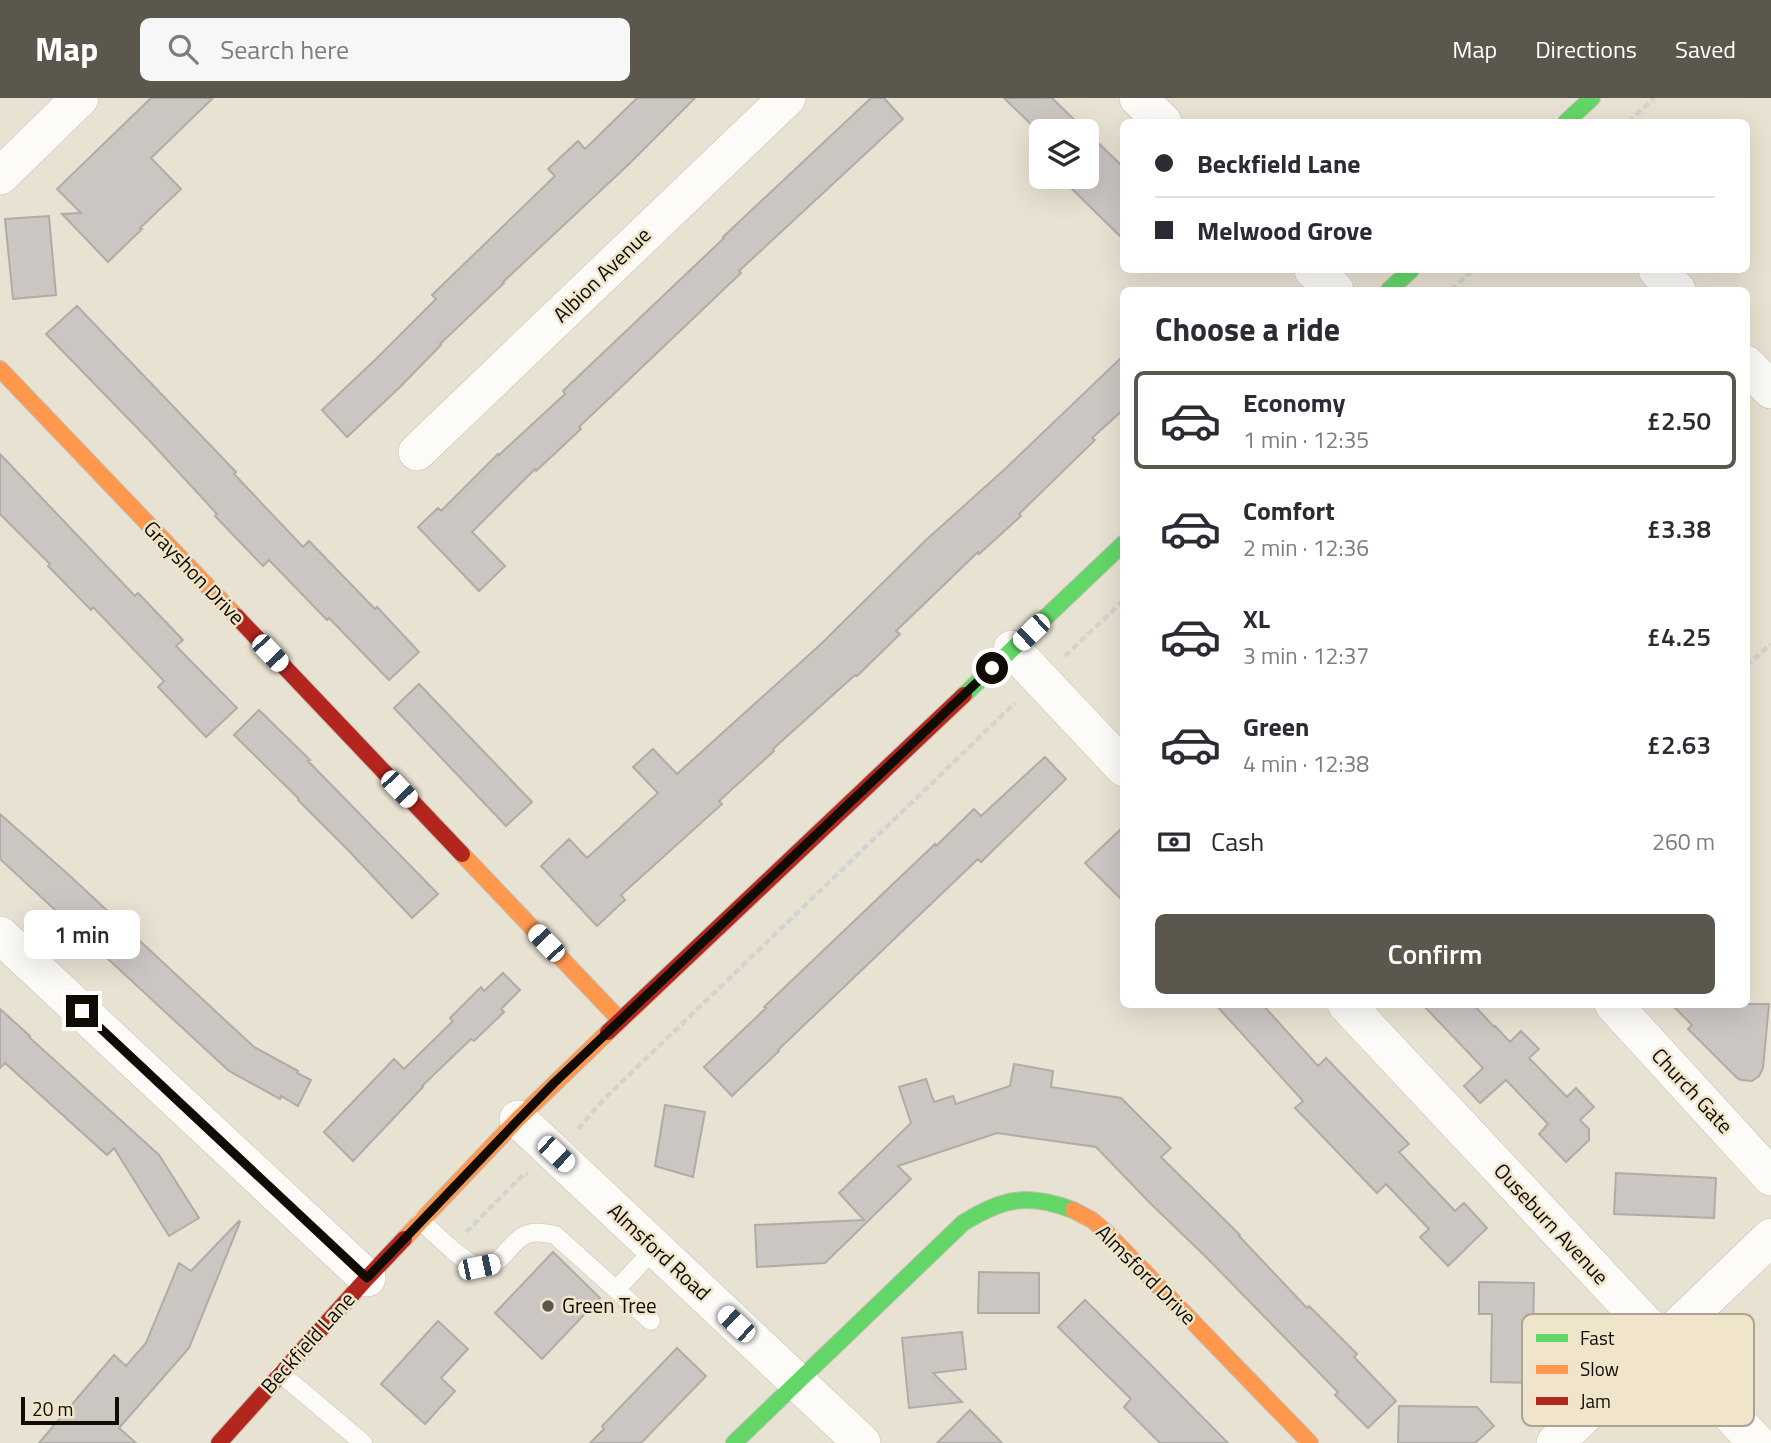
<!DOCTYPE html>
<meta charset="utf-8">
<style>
body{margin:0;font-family:"Titillium Web",sans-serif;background:#f7f7f7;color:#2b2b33;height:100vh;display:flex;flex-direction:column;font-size:26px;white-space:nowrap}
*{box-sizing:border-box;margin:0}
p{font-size:23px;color:#7c7c81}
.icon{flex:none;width:38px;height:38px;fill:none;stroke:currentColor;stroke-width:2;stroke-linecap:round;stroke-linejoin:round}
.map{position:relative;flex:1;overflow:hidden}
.drawer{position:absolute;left:1120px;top:189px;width:630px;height:721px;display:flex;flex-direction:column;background:#fff;border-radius:10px;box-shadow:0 7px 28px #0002}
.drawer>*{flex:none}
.guide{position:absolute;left:1120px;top:21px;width:630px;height:154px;border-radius:10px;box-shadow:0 7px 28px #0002;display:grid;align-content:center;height:154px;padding:0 35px;background:#fff}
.fabs{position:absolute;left:1029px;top:21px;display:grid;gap:14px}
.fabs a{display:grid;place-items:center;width:70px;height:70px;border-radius:10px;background:#fff;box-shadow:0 7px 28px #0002;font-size:35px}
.scale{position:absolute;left:21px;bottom:18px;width:98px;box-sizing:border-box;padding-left:7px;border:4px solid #100c04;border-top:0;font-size:19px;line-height:24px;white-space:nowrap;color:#100c04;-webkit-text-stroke:5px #f0e5ca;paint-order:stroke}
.end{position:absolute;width:32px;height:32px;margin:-16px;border:9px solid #100c04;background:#fff;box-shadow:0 0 0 4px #fff}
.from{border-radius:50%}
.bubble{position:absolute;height:49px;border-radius:10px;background:#fff;box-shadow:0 7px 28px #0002;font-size:23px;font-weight:600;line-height:49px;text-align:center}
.car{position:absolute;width:21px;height:42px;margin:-21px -10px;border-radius:9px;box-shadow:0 0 5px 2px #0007;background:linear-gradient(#fff 24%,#345 0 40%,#fff 0 76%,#345 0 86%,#fff 0)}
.guide b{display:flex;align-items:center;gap:24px;height:66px;font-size:26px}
.guide b+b{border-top:2px solid #e1e1e2}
.guide i{width:18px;height:18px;background:#2b2b33}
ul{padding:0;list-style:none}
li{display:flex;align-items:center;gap:21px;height:98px;margin:0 14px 10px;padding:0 21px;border:4px solid transparent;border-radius:10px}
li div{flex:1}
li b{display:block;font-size:26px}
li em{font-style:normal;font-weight:600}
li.current{border-color:#5c574c}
li>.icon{width:63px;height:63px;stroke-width:1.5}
h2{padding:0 35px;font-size:32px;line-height:84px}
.pay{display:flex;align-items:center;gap:18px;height:77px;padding:0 35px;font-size:26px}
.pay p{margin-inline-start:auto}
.primary-button{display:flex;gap:14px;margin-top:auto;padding:14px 35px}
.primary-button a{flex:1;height:80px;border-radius:10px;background:#5c574c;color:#fff;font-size:28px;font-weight:600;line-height:80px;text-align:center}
header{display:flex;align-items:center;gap:42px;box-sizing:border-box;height:98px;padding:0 35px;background:#5c574c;color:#fff}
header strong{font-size:33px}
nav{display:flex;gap:38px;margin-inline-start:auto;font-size:24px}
.search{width:490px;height:63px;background:#f7f7f7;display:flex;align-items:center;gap:18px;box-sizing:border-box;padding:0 24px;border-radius:10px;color:#7c7c81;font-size:26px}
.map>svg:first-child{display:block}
</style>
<header>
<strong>Map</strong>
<div class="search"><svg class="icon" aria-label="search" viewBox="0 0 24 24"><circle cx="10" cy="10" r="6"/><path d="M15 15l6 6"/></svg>Search here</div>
<nav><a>Map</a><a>Directions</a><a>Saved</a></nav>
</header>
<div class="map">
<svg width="1771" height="1345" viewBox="0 0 1771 1345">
<rect width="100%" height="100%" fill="#e8e2d2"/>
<!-- building -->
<path fill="#ccc6c3" stroke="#b1aba8" stroke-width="2" d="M151,0H213L151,60L181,91L140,130L142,131L108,164L62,116L81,115L57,91Z
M637,0H695L630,65L503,184L504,185L440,246L441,247L400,289L347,339L322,312L377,260L436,201L432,197L555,78L548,71L578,43L585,51Z
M871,0H884L903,21L739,173L741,175L579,329L581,331L536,373L535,371L472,434L505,468L479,493L418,429L438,410L441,413L498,356L499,357L565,296L563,293L724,140L723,139Z
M1004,0H1052L1086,33H1041V41L1036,35L1038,33Z
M1087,34L1124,70V142L1066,85L1063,89L1053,79H1087Z
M49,118L56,197L13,201L5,121Z
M77,208L236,374L234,376L303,449L309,443L375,511L377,509L419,554L389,582L329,520L327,522L269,462L263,468L215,418L217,416L148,341L46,236Z
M1124,257V311L1092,340L1095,342L1019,416L1021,418L979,456L978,454L896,533L900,536L857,578L855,577L773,651L774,653L719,703L722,706L621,797L625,802L597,828L541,768L569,741L587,760L658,695L633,669L653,651L677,676L821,546L926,442L1005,371Z
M0,356L135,498L138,495L183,542L176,548L237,610L206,639L158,589L164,583L93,509L91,512L48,468L50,466L0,416Z
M419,586L532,704L506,728L394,610Z
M259,612L310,662L308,663L438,796L412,820L348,752L298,702L299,701L234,637Z
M1045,659L1066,681L981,764L978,761L778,952L779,953L732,998L704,969L766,910L764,909L935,746L936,748L974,711L981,718Z
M0,716L70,778L254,949L298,973L297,975L311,982L298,1008L281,998L280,1001L229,973L0,761Z
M1124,728V804L1085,765Z
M503,875L520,892L501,911L504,914L474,943L471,941L422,988L423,989L353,1063L324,1034L394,961L404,971L453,923L450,920L481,889L484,893Z
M1215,906H1262L1318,968L1326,960L1409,1046L1399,1054L1455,1113L1464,1105L1487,1130L1448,1168L1420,1139L1429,1131L1386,1086L1377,1095L1295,1010L1303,1003Z
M1422,906H1473L1494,929L1495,928L1510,944L1521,933L1539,951L1529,960L1567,999L1576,990L1594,1009L1580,1022L1589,1031V1042L1566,1064L1539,1036L1548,1026L1506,982L1480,1005L1464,988L1483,970Z
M1671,906H1769L1763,970L1759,978L1752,983L1741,982L1737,980L1688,931L1692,927Z
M0,911L30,938L29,939L159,1057L199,1120L169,1138L114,1050L107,1057L5,965L0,970Z
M1014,966L1053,973L1051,989L1121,1000L1171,1050L1161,1059L1240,1137L1239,1138L1307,1210L1309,1208L1357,1256L1354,1259L1396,1303L1368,1330L1335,1297L1338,1294L1206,1159L1150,1105L1096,1049L997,1035L898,1068L911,1081L825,1165L757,1169L755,1127L864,1122L839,1095L911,1025L899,989L926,981L934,1004L953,998L956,1006L1010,988Z
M665,1007L705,1014L693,1079L655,1068Z
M1616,1075L1716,1080L1714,1120L1614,1116Z
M239,1123L240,1124L189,1250L119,1330L136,1345H39L114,1257L126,1268L146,1245L179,1165L191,1173Z
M553,1154L600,1200L542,1261L495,1215Z
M979,1174L1039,1175V1215H978Z
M1479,1184L1534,1185L1532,1285L1491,1284L1492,1216H1479Z
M1085,1202L1148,1264L1228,1345H1160L1124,1309L1131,1301L1058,1229Z
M438,1223L468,1251L441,1280L455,1293L425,1326L381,1286Z
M962,1234L966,1271L933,1275L962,1304L909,1310L902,1240Z
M677,1250L706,1278L641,1345H590L604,1331L602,1328Z
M1399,1308L1477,1309L1494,1328L1475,1345H1398Z
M970,1312L1002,1345H937Z"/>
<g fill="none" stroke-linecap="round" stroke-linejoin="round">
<defs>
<path id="lane" d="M421,1123C434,1135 462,1164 478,1168C498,1173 508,1147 523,1138C533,1132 545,1135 555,1137L651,1223
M616,1192L655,1150
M280,1275L363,1345"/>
<path id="street" d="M1138,0L1163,24
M0,78L80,0
M1313,172L1335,192
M1657,172L1677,192
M1746,266L1771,292
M417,354L787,0
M1012,551L1124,670
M0,837L367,1180
M1346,906L1757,1345
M1613,906L1771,1079
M518,1021L862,1345
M1555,1345C1628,1277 1699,1208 1771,1139"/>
<path id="fast" d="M1566,24L1592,0
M1389,192L1411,172
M964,597L1124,445
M734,1345L963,1125C1003,1100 1027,1095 1073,1112"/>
<path id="slow" d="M0,271L236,518
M462,756L620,922
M1073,1112L1092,1122L1105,1133L1310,1345
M404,1141L518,1021L608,934"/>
<path id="jam" d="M236,518L462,756
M608,934L964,597
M219,1345L367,1180L404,1141"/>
</defs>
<!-- lane casing -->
<use href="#lane" stroke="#c4bfb3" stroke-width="19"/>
<!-- street casing -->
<use href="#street" stroke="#c4bfb3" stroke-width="38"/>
<!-- fast casing -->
<use href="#fast" stroke="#c4bfb3" stroke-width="18"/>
<!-- slow casing -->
<use href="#slow" stroke="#c4bfb3" stroke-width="18"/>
<!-- jam casing -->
<use href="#jam" stroke="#c4bfb3" stroke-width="18"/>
<!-- path -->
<path stroke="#d4d3cf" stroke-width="4.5" stroke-dasharray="7 3.5" stroke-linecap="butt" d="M1628,24L1654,0
M1451,192L1473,172
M1065,558L1124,502
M1746,568L1771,546
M578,1031L604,1001L1015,605
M466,1134L524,1076H528"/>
<!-- lane -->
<use href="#lane" stroke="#fcfbf8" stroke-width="18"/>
<!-- street -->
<use href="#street" stroke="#fcfbf8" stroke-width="37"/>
<!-- fast -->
<use href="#fast" stroke="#63d668" stroke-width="16"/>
<!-- slow -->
<use href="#slow" stroke="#ff974d" stroke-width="16"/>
<!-- jam -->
<use href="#jam" stroke="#b3261e" stroke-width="16"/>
</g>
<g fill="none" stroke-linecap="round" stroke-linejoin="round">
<!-- route -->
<path stroke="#100c04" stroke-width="9" d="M82,913L367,1180L519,1021L554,985L992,570"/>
</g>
<!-- markers -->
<circle fill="#5c574c" stroke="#f0e5ca" stroke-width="2.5" cx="548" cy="1208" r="7"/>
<g text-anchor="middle" stroke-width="5" stroke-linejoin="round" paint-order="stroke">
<!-- street labels -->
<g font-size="21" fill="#100c04" stroke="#f0e5ca">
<text transform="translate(602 177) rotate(-44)" y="7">Albion Avenue</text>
<text transform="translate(194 475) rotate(46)" y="7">Grayshon Drive</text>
<text transform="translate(1692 993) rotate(47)" y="7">Church Gate</text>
<text transform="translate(1551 1126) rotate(47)" y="7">Ouseburn Avenue</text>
<text transform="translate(659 1154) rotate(43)" y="7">Almsford Road</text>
<text transform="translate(1146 1177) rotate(45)" y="7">Almsford Drive</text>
<text transform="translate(308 1245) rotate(-48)" y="7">Beckfield Lane</text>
</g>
<!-- poi labels -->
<g font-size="21" fill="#100c04" stroke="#f0e5ca" text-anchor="start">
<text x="562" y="1215">Green Tree</text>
</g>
</g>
<!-- legend -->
<rect x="1522" y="1216" width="232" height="112" rx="10" fill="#f0e5ca" stroke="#ada48f" stroke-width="2"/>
<rect x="1536" y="1236" width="32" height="8" fill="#63d668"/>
<rect x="1536" y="1267" width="32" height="9" fill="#ff974d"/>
<rect x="1536" y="1299" width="32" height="8" fill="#b3261e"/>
<g font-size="19" fill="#100c04">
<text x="1580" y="1247">Fast</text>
<text x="1580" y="1278">Slow</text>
<text x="1580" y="1310">Jam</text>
</g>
</svg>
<div class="fabs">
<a><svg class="icon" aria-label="layers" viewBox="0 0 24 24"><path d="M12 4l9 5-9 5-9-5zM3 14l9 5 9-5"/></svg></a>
</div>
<div class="scale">20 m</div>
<i class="end from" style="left:992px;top:570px"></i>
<i class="end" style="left:82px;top:913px"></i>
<div class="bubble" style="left:24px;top:812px;width:116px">1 min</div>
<i class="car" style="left:1031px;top:534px;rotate:226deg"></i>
<i class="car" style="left:270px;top:555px;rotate:137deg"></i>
<i class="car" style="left:399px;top:691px;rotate:136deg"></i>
<i class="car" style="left:546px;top:845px;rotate:317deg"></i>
<i class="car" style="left:556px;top:1056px;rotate:133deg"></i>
<i class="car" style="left:479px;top:1169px;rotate:78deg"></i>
<i class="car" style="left:736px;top:1226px;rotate:313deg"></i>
<div class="guide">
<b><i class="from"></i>Beckfield Lane</b>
<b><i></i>Melwood Grove</b>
</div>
<section class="drawer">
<h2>Choose a ride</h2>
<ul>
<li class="current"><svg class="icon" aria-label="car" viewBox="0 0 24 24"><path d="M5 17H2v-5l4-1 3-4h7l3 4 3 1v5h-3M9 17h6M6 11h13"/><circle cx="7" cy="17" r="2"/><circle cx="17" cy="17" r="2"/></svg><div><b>Economy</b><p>1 min · 12:35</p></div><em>£2.50</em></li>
<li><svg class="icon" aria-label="car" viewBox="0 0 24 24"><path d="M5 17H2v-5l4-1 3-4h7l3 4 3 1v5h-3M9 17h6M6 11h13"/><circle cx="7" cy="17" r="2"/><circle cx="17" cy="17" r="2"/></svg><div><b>Comfort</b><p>2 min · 12:36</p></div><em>£3.38</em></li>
<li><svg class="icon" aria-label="car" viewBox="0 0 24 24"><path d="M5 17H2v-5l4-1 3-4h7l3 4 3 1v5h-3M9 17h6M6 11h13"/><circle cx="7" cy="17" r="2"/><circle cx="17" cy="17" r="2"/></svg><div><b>XL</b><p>3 min · 12:37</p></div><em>£4.25</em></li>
<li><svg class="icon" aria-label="car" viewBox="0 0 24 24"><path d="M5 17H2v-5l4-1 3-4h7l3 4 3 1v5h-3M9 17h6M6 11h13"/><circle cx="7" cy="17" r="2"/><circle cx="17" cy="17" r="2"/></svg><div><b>Green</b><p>4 min · 12:38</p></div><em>£2.63</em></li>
</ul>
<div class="pay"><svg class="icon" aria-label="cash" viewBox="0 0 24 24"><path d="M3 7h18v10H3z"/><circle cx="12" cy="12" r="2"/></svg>Cash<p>260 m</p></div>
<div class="primary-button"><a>Confirm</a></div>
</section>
</div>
